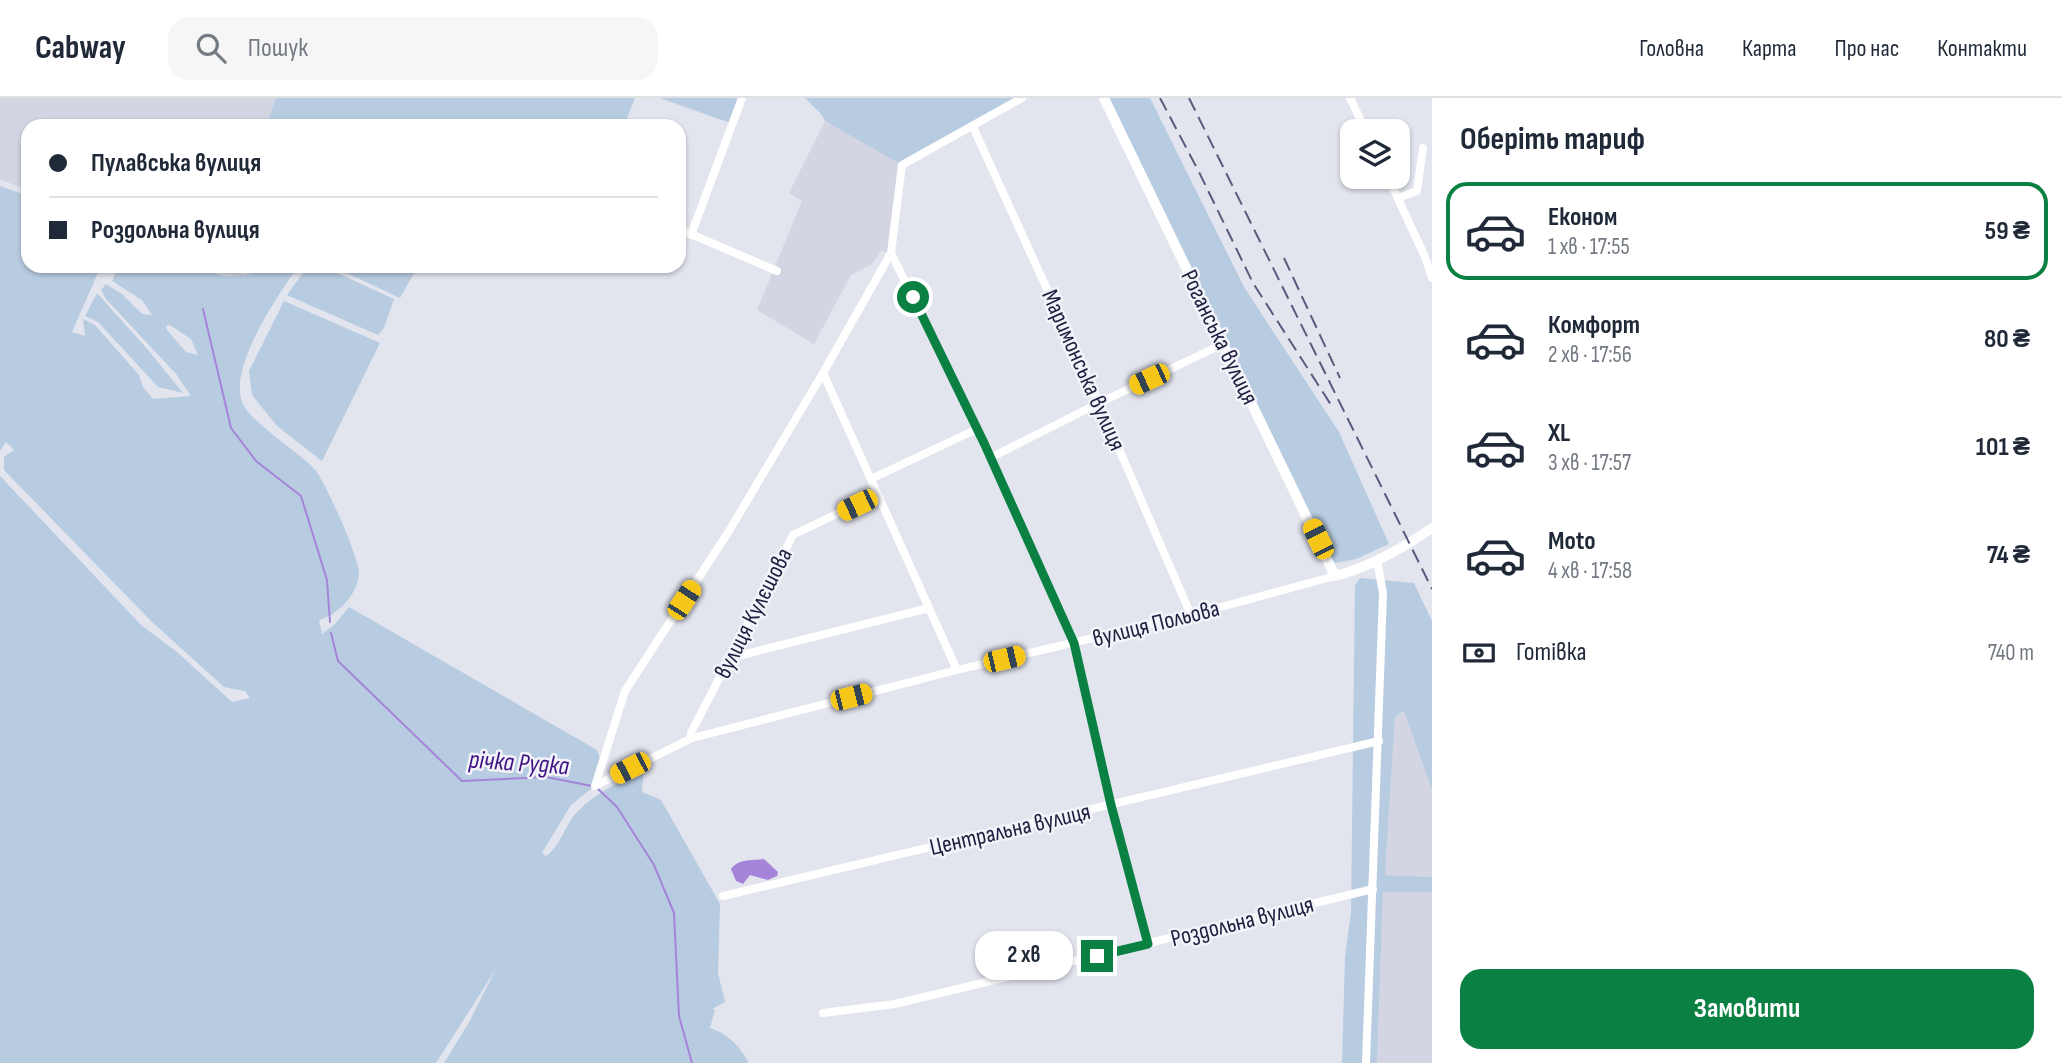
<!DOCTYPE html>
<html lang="uk">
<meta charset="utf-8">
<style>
body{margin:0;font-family:"Sofia Sans Condensed",sans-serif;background:#f6f6f7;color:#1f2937;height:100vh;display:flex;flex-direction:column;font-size:26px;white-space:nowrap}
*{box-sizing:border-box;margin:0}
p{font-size:23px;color:#747a83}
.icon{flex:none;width:38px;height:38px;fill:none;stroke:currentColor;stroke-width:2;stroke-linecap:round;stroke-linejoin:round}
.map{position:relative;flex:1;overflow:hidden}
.details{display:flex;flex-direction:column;background:#fff;width:630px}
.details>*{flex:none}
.top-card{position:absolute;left:21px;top:21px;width:665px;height:154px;border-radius:21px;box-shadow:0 2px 5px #0004;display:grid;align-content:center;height:154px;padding:0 28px;background:#fff}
.controls{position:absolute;left:1340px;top:21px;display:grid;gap:14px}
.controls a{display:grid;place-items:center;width:70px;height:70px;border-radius:14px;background:#fff;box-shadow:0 2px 5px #0004;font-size:35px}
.end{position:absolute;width:32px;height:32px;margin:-16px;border:9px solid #0b8043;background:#fff;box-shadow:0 0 0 4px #fff}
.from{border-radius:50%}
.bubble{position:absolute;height:49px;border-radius:21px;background:#fff;box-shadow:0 2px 5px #0004;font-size:23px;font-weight:700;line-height:49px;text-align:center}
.car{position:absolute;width:21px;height:42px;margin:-21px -10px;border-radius:9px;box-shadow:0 0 5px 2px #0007;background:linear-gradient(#f5c518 24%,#345 0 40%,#f5c518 0 76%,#345 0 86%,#f5c518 0)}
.top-card b{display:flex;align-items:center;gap:24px;height:66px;font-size:26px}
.top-card b+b{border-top:2px solid #e0e1e3}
.top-card i{width:18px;height:18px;background:#1f2937}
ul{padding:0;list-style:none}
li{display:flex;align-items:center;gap:21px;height:98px;margin:0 14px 10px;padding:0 14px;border:4px solid transparent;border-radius:21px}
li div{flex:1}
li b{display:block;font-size:26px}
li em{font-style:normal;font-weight:700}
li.on{border-color:#0b8043}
li>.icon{width:63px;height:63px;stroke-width:1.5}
h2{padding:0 28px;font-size:32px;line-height:84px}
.pay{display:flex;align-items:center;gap:18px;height:77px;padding:0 28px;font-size:26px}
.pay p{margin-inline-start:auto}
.button{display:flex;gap:14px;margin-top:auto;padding:14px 28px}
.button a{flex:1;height:80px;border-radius:21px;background:#0b8043;color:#fff;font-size:28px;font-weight:700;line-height:80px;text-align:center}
header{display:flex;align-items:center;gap:42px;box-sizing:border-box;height:98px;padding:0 35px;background:#fff;border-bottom:2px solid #e0e1e3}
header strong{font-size:33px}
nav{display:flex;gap:38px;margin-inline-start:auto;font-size:24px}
.search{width:490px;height:63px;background:#f6f6f7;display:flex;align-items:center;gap:18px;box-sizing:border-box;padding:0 24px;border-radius:21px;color:#747a83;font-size:26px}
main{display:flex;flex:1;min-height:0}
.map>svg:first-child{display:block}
</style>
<header>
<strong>Cabway</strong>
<div class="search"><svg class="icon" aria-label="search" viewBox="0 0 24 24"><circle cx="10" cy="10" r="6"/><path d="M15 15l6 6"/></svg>Пошук</div>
<nav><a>Головна</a><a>Карта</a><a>Про нас</a><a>Контакти</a></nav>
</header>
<main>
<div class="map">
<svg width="1432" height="965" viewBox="0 0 1432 965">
<rect width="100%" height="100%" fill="#e2e4ee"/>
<!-- built -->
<path fill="#d3d6e2" d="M0,0H276L266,28H28V93L0,81Z
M825,23L902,67L891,155L881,153L872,166L851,177L814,246L757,212L802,103L789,95Z
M202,168H248L241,179L210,174Z
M1405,613L1432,692V779L1385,777L1395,619Z
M1383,794H1432V965H1377Z"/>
<!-- green -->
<path fill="#b8cce1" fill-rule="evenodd" d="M276,0H635L624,28H266Z
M660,0H742L733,26Z
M805,0H1022L902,67L825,23L821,16Z
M1104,0H1150L1244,189L1339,334L1389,446L1356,461L1330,466Z
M0,88L28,98V168H101L72,234L85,238L83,221L95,227L139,277L143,289L153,301L191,298L176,276L106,201L101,192L106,186L122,196L142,216L152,217L142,202L112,183L119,168H202C227,186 249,176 275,169C282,167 290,168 298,168C278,198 229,267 242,304C248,323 301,355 316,373C326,386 360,461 359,476C357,497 338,517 319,522L322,536L334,527L349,509L597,652L602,667L595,688L571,707L542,755L546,758C561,748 565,726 578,713C595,695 622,683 644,671L642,694L661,702L720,806L718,875L725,904L712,911H715L710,930C730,937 739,948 749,965H444L468,926L496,871L436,965H0V378L141,527L177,554L232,604L250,600L245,593L224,589L152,524L4,372V359L14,352L6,344L0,353ZM170,227L191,241L198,257L186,254L167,232L166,228Z
M308,168H322L394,201L384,230L378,237L287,197Z
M332,168H418L400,200Z
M97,195L149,253L183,295L158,289L98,224L85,218Z
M284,203L380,245L322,363L277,328L252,297L249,273Z
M1360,480L1414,485L1432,523V692L1404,613L1395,619L1385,777L1432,779V794H1383L1377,965H1342L1345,859L1351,814L1355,487Z"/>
<!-- water -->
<path fill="#a584d9" d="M764,761L778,774L777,778L768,782L750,777L743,786L736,783L731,771C739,760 752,763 764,761Z"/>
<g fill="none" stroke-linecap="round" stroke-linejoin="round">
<!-- stream -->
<path stroke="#a584d9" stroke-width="2" d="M203,211L231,330L256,363L301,398L327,482L330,524
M331,535L338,563L462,683L546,679L592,688
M597,690L617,709L654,767L674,815L679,918L692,965"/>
<!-- minor -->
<path stroke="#fff" stroke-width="8" d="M1350,0L1366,33
M973,29L1099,305L1191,517
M1388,79L1425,159L1432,180
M1398,100L1417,93L1423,50
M679,131L777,173
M691,137L742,0
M891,155L977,331L1074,545L1111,707L1148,846
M823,275L957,572
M990,360L1099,305L1223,246
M871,381L977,331
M730,560L929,510
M692,640L691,635L793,437L878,396
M595,688L625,593L729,433L823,275L891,155L902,67L1022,0
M595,688L692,640L957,572L1191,517L1335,478
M723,798L1379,643
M823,915L895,906L1373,791
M1366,965L1383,495L1377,462"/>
<!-- tertiary -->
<path stroke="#fff" stroke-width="10" d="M1104,0L1335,478C1370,469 1403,450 1432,430"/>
<!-- rail -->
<path stroke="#5a5b7c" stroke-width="2" stroke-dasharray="14 7" stroke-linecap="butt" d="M1160,0L1199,74L1253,185L1333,310
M1189,0L1432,491
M1284,160L1340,280"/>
</g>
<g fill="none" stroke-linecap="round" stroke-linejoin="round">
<!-- route -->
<path stroke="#0b8043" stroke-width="9" d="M913,199L984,345L1074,545L1111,707L1148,846L1097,858"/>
</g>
<g text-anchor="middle" stroke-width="5" stroke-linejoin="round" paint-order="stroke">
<!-- street labels -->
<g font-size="24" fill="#202141" stroke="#f3f4fa">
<text transform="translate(1220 239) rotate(64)" y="8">Роганська вулиця</text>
<text transform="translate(1084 272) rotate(66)" y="8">Маримонська вулиця</text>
<text transform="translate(753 515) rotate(-63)" y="8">вулиця Кулєшова</text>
<text transform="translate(1156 525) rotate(-14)" y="8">вулиця Польова</text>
<text transform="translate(1010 731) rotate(-13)" y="8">Центральна вулиця</text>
<text transform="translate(1242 823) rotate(-14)" y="8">Роздольна вулиця</text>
</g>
<!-- water labels -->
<g font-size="26" font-style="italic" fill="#401383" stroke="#f3f4fa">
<text transform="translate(519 664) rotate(4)" y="9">річка Рудка</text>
</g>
</g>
</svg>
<div class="controls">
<a><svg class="icon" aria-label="layers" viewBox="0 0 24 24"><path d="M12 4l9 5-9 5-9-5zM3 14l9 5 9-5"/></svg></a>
</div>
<i class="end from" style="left:913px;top:199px"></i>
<i class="end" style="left:1097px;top:858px"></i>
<div class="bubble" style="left:975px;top:833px;width:98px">2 хв</div>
<i class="car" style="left:1149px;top:281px;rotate:245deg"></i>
<i class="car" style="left:857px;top:407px;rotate:244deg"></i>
<i class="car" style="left:1318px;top:441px;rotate:334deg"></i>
<i class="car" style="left:684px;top:502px;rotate:33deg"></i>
<i class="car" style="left:1004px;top:561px;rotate:77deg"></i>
<i class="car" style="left:851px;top:599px;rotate:76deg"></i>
<i class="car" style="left:630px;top:670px;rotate:243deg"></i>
<div class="top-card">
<b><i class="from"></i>Пулавська вулиця</b>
<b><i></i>Роздольна вулиця</b>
</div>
</div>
<section class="details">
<h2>Оберіть тариф</h2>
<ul>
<li class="on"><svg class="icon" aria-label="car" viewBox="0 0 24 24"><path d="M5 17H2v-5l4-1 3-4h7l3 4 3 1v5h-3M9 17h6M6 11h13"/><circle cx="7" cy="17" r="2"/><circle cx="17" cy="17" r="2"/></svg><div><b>Економ</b><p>1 хв · 17:55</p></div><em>59 ₴</em></li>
<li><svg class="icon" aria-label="car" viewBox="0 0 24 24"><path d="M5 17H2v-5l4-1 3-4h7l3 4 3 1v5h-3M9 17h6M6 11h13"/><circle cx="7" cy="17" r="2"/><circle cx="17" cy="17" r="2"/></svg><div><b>Комфорт</b><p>2 хв · 17:56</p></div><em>80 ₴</em></li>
<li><svg class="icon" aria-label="car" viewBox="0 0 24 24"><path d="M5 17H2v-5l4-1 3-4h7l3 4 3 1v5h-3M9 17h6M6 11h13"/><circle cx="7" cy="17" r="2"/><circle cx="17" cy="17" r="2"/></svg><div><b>XL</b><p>3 хв · 17:57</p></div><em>101 ₴</em></li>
<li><svg class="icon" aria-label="car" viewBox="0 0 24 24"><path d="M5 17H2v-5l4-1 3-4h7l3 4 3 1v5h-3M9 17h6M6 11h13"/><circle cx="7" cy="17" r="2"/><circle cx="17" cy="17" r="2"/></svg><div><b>Moto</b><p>4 хв · 17:58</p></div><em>74 ₴</em></li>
</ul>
<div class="pay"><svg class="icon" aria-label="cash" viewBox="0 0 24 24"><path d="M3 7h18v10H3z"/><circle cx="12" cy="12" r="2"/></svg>Готівка<p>740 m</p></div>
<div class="button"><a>Замовити</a></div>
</section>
</main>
